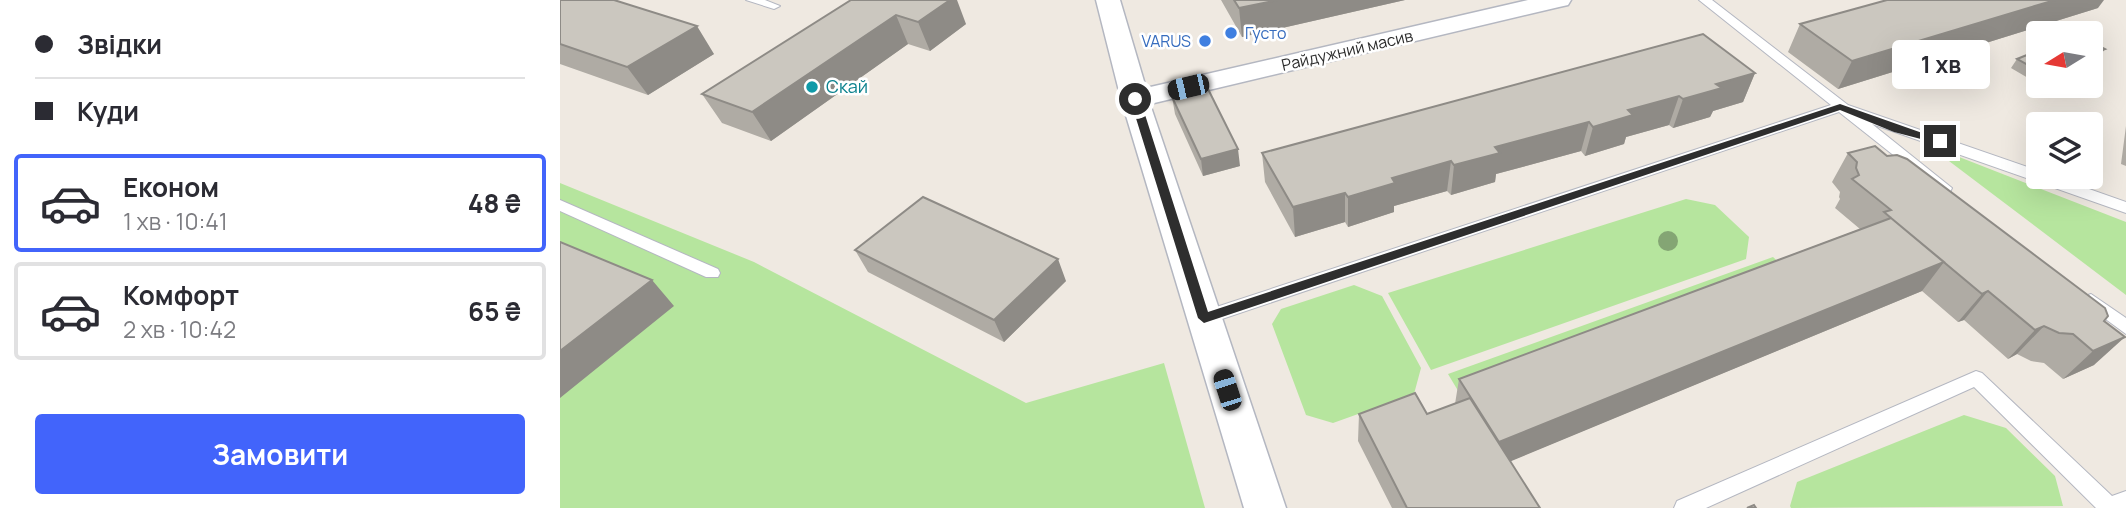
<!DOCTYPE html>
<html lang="uk">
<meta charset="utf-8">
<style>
body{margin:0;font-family:Manrope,sans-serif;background:#f2f2f3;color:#2b2b33;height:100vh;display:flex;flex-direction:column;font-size:26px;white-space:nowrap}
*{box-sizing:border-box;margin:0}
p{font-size:23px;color:#7c7c81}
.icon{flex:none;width:38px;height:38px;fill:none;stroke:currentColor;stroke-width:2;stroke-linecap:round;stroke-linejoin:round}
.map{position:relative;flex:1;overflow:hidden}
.drawer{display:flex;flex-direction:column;background:#fff;width:560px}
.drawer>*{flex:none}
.banner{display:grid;align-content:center;height:154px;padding:0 35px;background:#fff}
.needle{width:46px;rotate:259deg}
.tools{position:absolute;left:1466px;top:21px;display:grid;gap:14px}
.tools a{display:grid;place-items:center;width:77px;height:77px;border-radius:7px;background:#fff;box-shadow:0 7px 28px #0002;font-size:35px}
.end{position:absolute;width:32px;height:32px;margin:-16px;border:9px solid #2e2e2e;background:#fff;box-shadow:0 0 0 4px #fff}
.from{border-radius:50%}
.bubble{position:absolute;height:49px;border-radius:7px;background:#fff;box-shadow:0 7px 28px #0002;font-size:23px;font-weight:700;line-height:49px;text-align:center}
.car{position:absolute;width:21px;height:42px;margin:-21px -10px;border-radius:9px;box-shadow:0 0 5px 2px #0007;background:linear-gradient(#222 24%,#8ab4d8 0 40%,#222 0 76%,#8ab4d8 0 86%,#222 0)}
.banner b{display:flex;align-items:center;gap:24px;height:66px;font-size:26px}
.banner b+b{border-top:2px solid #e1e1e2}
.banner i{width:18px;height:18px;background:#2b2b33}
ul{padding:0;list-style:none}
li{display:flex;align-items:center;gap:21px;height:98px;margin:0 14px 10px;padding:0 21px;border:4px solid #e1e1e2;border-radius:7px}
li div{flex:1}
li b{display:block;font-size:26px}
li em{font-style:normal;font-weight:700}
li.on{border-color:#4264fb}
li>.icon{width:63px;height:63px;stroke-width:1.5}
.primary-button{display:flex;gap:14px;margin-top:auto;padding:14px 35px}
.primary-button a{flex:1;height:80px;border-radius:7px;background:#4264fb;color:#fff;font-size:28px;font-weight:700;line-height:80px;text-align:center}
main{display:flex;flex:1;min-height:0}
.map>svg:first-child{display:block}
</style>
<main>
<section class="drawer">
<div class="banner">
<b><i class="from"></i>Звідки</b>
<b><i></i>Куди</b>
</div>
<ul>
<li class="on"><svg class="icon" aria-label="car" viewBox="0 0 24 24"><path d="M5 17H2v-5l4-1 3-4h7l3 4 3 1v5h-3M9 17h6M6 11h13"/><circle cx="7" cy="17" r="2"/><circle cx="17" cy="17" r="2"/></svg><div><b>Економ</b><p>1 хв · 10:41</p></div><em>48 ₴</em></li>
<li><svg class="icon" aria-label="car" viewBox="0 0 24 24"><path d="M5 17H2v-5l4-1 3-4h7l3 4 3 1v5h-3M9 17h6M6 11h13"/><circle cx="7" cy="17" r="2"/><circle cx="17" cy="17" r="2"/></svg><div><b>Комфорт</b><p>2 хв · 10:42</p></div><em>65 ₴</em></li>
</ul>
<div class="primary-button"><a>Замовити</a></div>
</section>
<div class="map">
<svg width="1566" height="508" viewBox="0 0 1566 508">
<rect width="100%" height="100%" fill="#efe9e1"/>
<!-- green -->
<path fill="#b6e59e" d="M1394,155L1566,222V295L1385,158Z
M0,183L194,262L466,403L604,363L645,508H0Z
M1126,199L1155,205L1189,237L1186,259L871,370L828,293Z
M1213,257L1230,273L900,394L888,374Z
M794,285L822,296L861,368L854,394L773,423L746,415L712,324L721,309Z
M1404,415L1446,428L1495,476L1503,506L1231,508L1230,506L1237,482Z"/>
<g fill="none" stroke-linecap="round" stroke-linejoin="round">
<defs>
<path id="lane" d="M186,0H205L220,6L214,9Z
M1139,0H1152L1288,105L1479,171V177H1495L1566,202V213L1312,124L1392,188L1390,192H1380L1279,112L650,323H638L636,318L638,313L1271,105Z
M0,200L158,269L160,273L158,277H146L0,211Z
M1531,294L1566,318V334L1525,304L1523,300L1525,296Z
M1416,371L1422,373L1552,496L1566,491V508H1536L1414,387L1146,508H1114L1117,501Z"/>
<path id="street" d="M536,0H560L586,88L968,0H1011L1008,5L999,7L590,104L726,508H684L561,99Z"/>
</defs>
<!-- lane casing -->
<use href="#lane" stroke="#b4b7c1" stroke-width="2"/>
<!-- street casing -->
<use href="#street" stroke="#b4b7c1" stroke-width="3"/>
<!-- lane -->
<use href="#lane" fill="#fff" fill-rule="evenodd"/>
<!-- street -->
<use href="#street" fill="#fff" fill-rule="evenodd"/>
</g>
<!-- trees -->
<circle fill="#84a574" cx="1108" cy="241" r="10"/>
<!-- wall -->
<path fill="#afaba4" d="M0,0L154,54L88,95L0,64Z
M291,0L406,24L370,51L348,44L211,141L162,123L142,94Z
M661,0H845L682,37Z
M1538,8L1278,89L1228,52L1240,24Z
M1479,50V80L1475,82L1451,68L1457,59Z
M1195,73L1183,102L1153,111L1150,117L1113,128L1109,125L1066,137L1064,144L1025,156L1021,151L936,174L935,182L891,195L887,191L834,206V212L788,227L785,222L735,237L705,182L702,153Z
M612,97L680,166L643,176L615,114Z
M1566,126V166L1561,164Z
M1288,153L1327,156L1544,321L1534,365L1503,379L1484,363L1471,361L1457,354L1448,359L1404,320L1398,322L1362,291L950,461L980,508H832L798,441L799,414H867L895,404L899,379L1300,229L1275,208L1280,199L1279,197L1280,192L1272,182Z
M295,250L506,281L444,342L308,272Z"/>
<!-- shaded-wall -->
<path fill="#8e8b86" d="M390,0H397L406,24L370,51L358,22Z
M718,0H845L682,37L679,8Z
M1495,0H1544L1538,8L1278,89L1292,61Z
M336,15L348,44L211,141L192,112Z
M137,26L154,54L88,95L67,67Z
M1545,49L1538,58L1531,61V54Z
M1195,73L1183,102L1153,111L1150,117L1113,128L1123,99L1156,84Z
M1119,96L1109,125L1066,137L1064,144L1025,156L1033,127L1068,110Z
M1029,122L1021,151L936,174L935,182L891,195L894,165L935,147Z
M678,149L680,166L643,176L641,159Z
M891,161L887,191L834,206V212L788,227V197L832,178Z
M785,193V222L735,237L733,207Z
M498,259L506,281L444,342L434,320Z
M1384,262L1362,291L932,469L939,442Z
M92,280L114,306L0,398V351Z
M1428,291L1404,320L1398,322L1422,294Z
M1484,326L1457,354L1448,359L1475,330Z
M1565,337L1534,365L1503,379L1533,351Z"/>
<!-- building -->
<path fill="#cbc7bf" stroke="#8e8b86" stroke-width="2" d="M0,0H54L137,26L67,67L0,44Z
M291,0H390L358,22L336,15L192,112L142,94Z
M674,0H718L679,8Z
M1327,0H1495L1292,61L1240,24Z
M1143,34L1195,73L1156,84L1162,88L1123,99L1119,96L1068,110L1073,115L1033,127L1029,122L935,147L940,153L894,165L891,161L832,178L835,183L788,197L785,193L733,207L702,153Z
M1531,42L1545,49L1531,54Z
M1479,50V71L1457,59Z
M648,89L678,149L641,159L612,97Z
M1315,146L1327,156L1337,155L1347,159L1545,308L1548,316L1544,321L1565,337L1533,351L1513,334L1499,333L1484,326L1475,330L1428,291L1422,294L1331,218L1324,212L1331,210L1292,179L1299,175L1296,168L1297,162L1288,153Z
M363,197L498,259L434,320L295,250Z
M1331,218L1384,262L939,442L899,379Z
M0,242L92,280L0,351Z
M855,393L867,414L910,398L980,508H847L799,414Z
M1194,505L1196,508H1187Z"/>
<!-- route -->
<path fill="#2e2e2e" d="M575,96L580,99L648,312L1280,104L1385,141L1380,144L1334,132L1280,110L644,323L638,318L570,99Z"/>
<!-- markers -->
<g fill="#3f7fe0" stroke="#fff" stroke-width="2.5">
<circle cx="671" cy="33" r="7"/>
<circle cx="645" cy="41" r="7"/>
</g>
<circle fill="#0f9aa8" stroke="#fff" stroke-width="2.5" cx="252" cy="87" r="7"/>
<g text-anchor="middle" stroke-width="5" stroke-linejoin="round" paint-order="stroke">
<!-- far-shop labels -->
<g font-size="16" fill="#366cbe" stroke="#fff" text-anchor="start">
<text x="685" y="39">Густо</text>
<text x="631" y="47" text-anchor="end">VARUS</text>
</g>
<!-- far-street labels -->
<g font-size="16" fill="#2e2e2e" stroke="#fff">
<text transform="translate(787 50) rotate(-13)" y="6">Райдужний масив</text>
</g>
<!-- culture labels -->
<g font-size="18" fill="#0d838f" stroke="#fff" text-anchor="start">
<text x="266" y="93">Скай</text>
</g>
</g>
</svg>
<div class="tools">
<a><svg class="needle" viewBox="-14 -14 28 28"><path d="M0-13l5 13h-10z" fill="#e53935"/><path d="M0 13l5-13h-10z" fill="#7c7c81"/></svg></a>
<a><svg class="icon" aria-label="layers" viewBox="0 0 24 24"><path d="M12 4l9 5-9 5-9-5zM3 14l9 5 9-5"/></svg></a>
</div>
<i class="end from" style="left:575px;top:99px"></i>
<i class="end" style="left:1380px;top:141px"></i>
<div class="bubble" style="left:1332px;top:40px;width:98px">1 хв</div>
<i class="car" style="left:628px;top:87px;rotate:257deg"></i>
<i class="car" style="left:667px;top:390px;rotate:342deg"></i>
</div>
</main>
